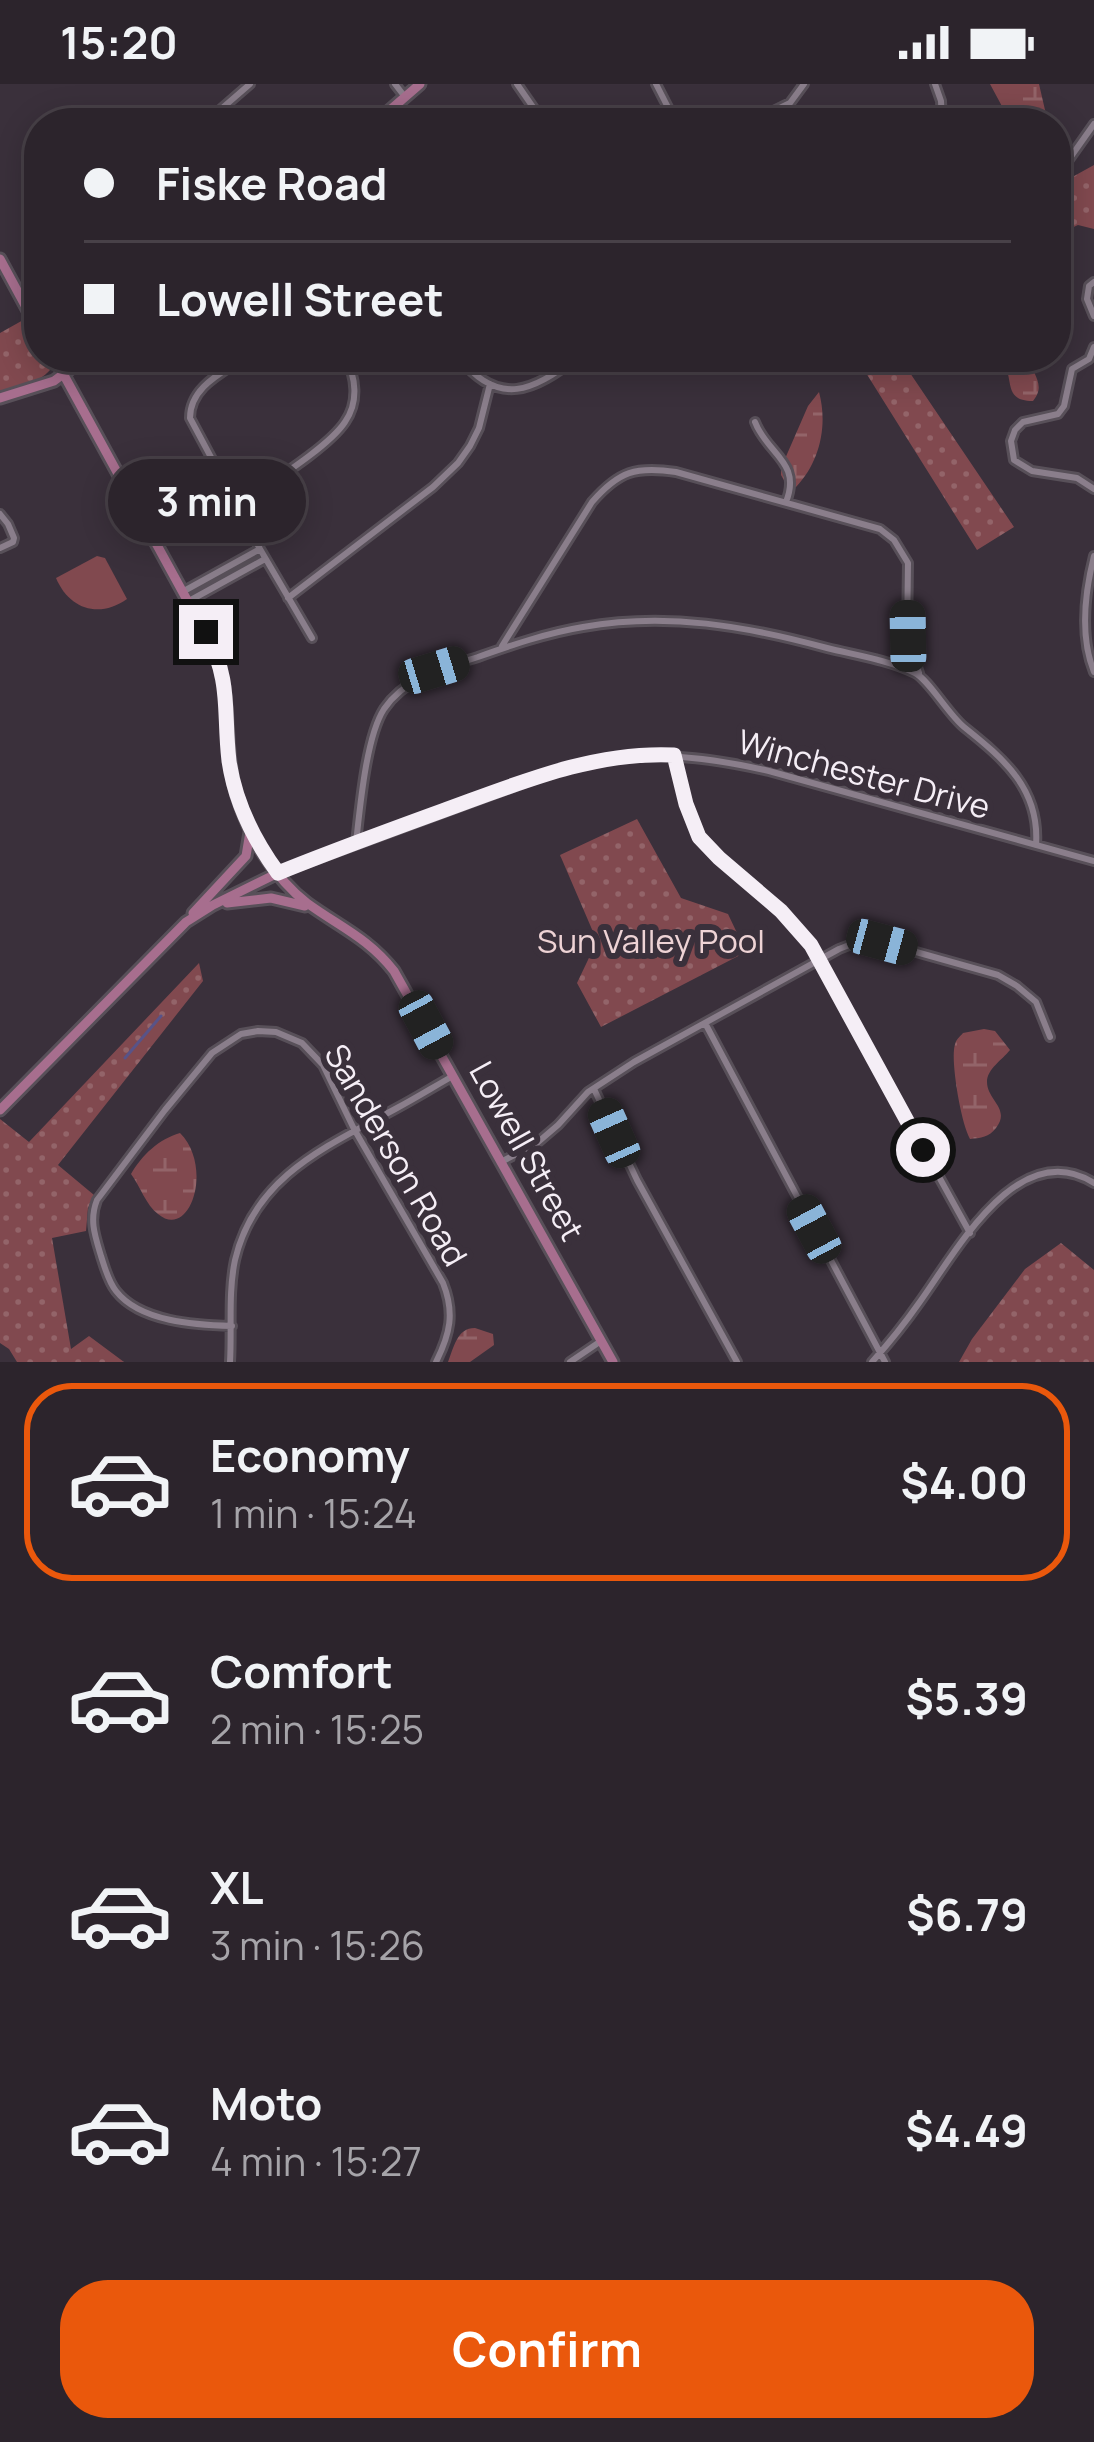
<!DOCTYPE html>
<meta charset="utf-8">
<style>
body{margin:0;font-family:Manrope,sans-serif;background:#383038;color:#f1f3f6;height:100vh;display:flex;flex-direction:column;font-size:45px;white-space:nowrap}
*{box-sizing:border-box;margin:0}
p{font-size:39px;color:#a6a4a9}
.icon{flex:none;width:66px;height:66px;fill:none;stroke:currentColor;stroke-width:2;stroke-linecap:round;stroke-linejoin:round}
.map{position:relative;height:1278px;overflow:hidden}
.drawer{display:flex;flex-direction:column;background:#2c242c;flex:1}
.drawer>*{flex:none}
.guide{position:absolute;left:24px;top:24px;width:1047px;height:264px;border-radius:48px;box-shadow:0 6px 30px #0003,0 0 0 3px #484148;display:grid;align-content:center;height:264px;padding:0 60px;background:#2c242c}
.end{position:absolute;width:54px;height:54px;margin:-27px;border:15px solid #f5eef6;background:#111;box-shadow:0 0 0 6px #111}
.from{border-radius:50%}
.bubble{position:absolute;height:84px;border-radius:42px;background:#2c242c;box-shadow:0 6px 30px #0003,0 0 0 3px #484148;font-size:39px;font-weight:700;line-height:84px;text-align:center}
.car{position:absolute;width:36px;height:72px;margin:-36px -18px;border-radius:15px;box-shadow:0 0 9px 3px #0007;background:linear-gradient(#222 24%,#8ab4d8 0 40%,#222 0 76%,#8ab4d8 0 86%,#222 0)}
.guide b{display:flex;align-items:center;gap:42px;height:114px;font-size:45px}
.guide b+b{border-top:3px solid #484148}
.guide i{width:30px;height:30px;background:#f1f3f6}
ul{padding:21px 0 0;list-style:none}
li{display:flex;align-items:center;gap:36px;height:198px;margin:0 24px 18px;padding:0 36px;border:6px solid transparent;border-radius:48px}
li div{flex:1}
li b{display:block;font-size:45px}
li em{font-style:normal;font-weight:700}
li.on{border-color:#ea580c}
li>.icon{width:108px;height:108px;stroke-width:1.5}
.cta{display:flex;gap:24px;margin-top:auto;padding:24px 60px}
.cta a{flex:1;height:138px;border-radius:48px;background:#ea580c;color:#fff;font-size:48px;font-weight:700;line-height:138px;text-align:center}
.status{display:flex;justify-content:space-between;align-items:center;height:84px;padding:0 60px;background:#2c242c;direction:ltr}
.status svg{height:33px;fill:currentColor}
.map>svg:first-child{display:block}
</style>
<div class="status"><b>15:20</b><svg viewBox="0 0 49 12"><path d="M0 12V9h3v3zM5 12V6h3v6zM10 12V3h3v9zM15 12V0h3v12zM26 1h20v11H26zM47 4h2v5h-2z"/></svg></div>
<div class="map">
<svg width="1094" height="1278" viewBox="0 0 1094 1278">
<defs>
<pattern id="wetland-marsh" width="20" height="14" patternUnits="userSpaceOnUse" patternTransform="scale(3)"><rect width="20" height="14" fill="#81494f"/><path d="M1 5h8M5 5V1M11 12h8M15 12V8" fill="none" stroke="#936469"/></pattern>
<pattern id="park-dots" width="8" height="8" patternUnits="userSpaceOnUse" patternTransform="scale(3)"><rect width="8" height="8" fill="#81494f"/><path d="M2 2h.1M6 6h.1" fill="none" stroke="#936469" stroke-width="1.8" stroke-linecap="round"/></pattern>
</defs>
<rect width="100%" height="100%" fill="#3a303b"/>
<!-- grass -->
<path fill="#81494f" d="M97,472L105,474L127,515C99,535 69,525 56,494Z"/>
<!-- wetland -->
<path fill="url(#wetland-marsh)" d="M990,0H1039L1048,39H1011Z
M998,273H1030C1031,291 1047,300 1033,317C999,317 1018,290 998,273Z
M819,308C828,341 820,378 796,403L786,400L781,391V384L808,322Z
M984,945L995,947L1010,966C1002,976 987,985 987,998C987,1016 1011,1025 996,1044C989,1053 981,1054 970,1055C961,1039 952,984 954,966C956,955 956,957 963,949Z
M180,1049C214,1083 190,1157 158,1130C146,1121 140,1102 131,1090C142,1071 159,1055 180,1049Z
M475,1244L493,1250L494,1261L470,1278H448C454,1263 457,1244 475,1244Z"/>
<!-- park -->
<path fill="url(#park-dots)" d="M1094,81V145L1078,141L1056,151V102Z
M25,235L39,261V273H46L50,286C39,299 17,303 0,308V249Z
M856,273H927L908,286L1014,443L977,466Z
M637,735L681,814L728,830L746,868L601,943L577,899L597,857L560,771Z
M199,879L203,897L58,1081L94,1111L88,1124L86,1147L52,1154L71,1265L89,1252L124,1278H17L9,1265L0,1259V1035L29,1058Z
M1061,1159L1094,1186V1278H959L972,1255L1025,1185Z"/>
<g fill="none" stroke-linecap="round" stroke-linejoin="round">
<!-- stream -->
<path stroke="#585388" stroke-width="3" d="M125,974L161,932"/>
<defs>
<path id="minor" d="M395,0L405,13
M517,0L544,39
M656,0L676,39
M935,0L941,17L942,39
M67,29L71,39
M205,39L250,0
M749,39L790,19L804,0
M1056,87L1065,81L1094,40
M1094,198L1089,202L1087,215L1094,232
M1094,263L1089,275L1072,285L1064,322L1058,330L1023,338L1015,346L1011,357L1014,376L1032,387L1077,394L1094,405
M245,273C222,289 190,303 190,334L260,465L312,554
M459,273C498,324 535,307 577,273
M755,338C767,370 802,378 786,418
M237,422C265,402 328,364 345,338C359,318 356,293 345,273
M0,430L8,440L14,454L13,458L0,464
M1094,472C1085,508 1080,553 1094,588
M184,507L260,465
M288,514L433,403L458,379L470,362L479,344L490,300
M189,517L265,475
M502,562L592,418C619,387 636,382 676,388L880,445L894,456L908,479L907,552L919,589
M674,671L686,720L699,753L719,774L781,827L811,861L970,1149
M356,759C360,724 366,653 384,625C406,593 443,584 478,573C512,561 547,549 583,543C667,528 746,542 827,564C855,571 889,576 915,589C929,596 948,630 964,643C1004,675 1040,705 1036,761
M279,789L551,689C629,665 691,669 769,687L1094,777
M705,939L885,1278
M594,1005L637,1096L737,1278
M501,1078L537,1059L558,1041L588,1008L634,978L839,865L862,856L877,857L998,891L1017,902L1036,918L1050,953
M232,1242C196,1241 140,1238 116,1207C108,1197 105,1184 101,1172C95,1152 89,1136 97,1116L165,1026L212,969L241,950L258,947L276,948L302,959L323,981L354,1045L443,1199C455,1229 450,1250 436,1278
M230,1278C232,1245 228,1209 235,1176C255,1091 328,1062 397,1024C416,1014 435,1002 453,992
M570,1278L601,1257
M872,1278C889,1259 905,1239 919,1219C956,1168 1018,1051 1094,1099"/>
<path id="major" d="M375,39L420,0
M0,175L39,247
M54,273L215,567C233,614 222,664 237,712C249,751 274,794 307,819C340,843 368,854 394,887L613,1278
M0,314L54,297L86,273
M227,819L271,814L305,822
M193,829L246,772L250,748
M0,1026L186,838L213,821L278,789"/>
</defs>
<!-- minor casing -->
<use href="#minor" stroke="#585059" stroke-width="12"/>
<!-- major casing -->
<use href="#major" stroke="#585059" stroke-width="15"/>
<!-- minor -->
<use href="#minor" stroke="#8a7e8b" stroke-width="6"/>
<!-- major -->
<use href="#major" stroke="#a76e8e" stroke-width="9"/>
</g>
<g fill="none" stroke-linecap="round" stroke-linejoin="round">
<!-- route -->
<path stroke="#f5eef6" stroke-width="15" d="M206,548C232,600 223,624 229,677C235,718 254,756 278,789C332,767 387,747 442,727C517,700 593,667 674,671L686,720L699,753L719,774L781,827L811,861L923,1066"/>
</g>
<g text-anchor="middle" stroke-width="12" stroke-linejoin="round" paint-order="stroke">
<!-- street labels -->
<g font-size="33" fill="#f5eef6" stroke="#3a303b">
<text transform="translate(864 690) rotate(15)" y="12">Winchester Drive</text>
<text transform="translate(527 1067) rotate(61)" y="12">Lowell Street</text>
<text transform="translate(396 1071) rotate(60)" y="12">Sanderson Road</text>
</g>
<!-- park labels -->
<g font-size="33" fill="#eed3d5" stroke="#3a303b">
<text x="651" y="869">Sun Valley Pool</text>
</g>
</g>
</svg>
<i class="end from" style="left:923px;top:1066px"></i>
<i class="end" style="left:206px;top:548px"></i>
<div class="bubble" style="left:108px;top:375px;width:198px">3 min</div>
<i class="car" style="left:908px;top:552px;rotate:359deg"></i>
<i class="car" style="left:434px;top:586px;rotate:73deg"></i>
<i class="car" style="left:882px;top:858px;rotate:105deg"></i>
<i class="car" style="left:426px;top:941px;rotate:152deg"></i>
<i class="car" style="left:614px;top:1049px;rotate:336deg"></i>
<i class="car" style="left:814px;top:1145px;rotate:332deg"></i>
<div class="guide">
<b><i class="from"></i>Fiske Road</b>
<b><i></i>Lowell Street</b>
</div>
</div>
<section class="drawer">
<ul>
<li class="on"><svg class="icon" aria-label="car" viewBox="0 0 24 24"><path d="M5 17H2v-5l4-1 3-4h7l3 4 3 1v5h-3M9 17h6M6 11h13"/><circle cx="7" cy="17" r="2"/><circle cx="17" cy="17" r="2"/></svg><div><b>Economy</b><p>1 min · 15:24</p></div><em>$4.00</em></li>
<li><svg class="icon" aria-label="car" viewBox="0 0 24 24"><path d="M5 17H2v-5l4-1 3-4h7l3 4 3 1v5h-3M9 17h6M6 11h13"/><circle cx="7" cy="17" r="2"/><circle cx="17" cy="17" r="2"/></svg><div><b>Comfort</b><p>2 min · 15:25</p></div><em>$5.39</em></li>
<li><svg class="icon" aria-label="car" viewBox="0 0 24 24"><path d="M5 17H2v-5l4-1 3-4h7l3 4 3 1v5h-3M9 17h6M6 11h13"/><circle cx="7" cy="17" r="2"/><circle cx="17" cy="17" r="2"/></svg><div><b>XL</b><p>3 min · 15:26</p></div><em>$6.79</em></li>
<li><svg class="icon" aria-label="car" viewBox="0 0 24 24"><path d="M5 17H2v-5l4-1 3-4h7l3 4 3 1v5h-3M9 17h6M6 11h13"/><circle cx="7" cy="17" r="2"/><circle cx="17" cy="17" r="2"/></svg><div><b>Moto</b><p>4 min · 15:27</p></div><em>$4.49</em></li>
</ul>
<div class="cta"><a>Confirm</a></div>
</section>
